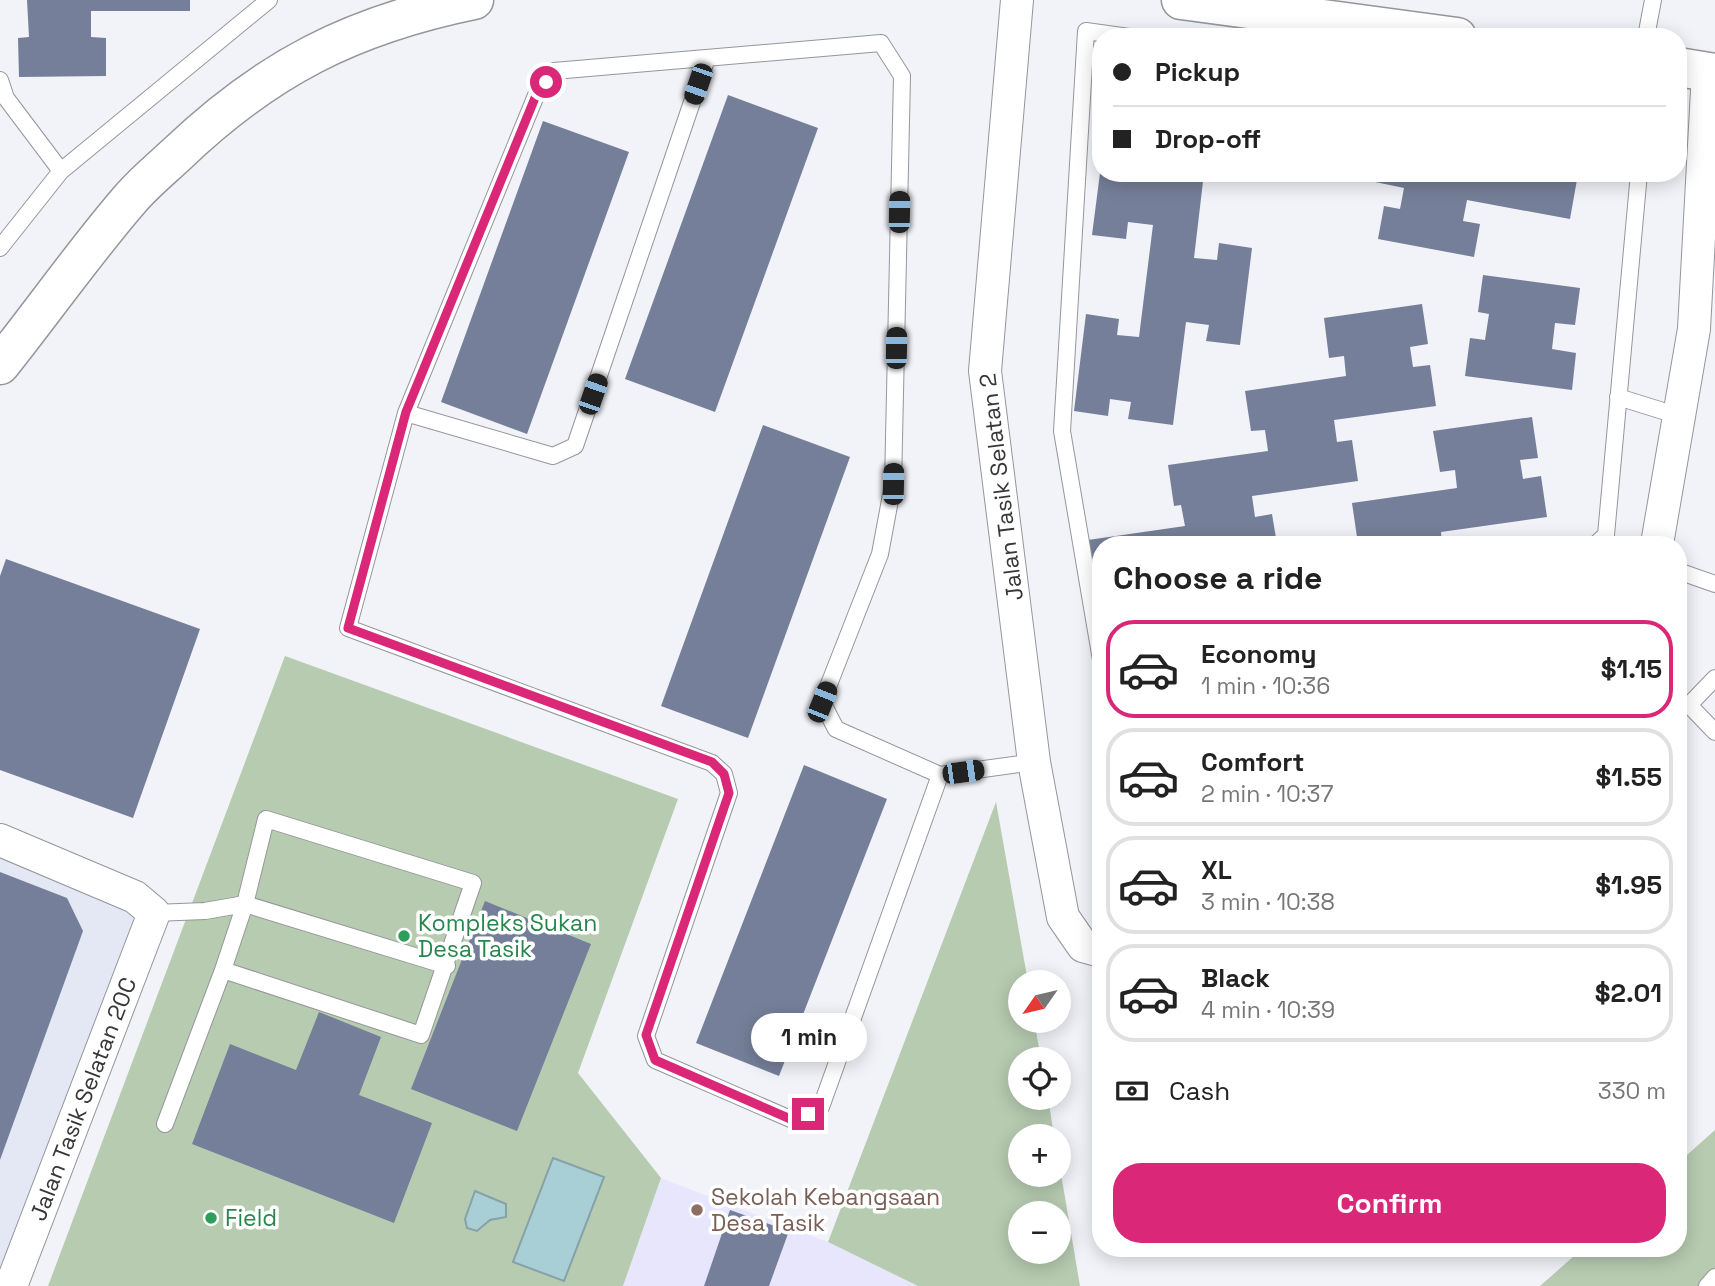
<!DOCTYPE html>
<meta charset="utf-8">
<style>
body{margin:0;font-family:"Space Grotesk",sans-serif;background:#f2f2f2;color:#222;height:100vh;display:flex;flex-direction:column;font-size:26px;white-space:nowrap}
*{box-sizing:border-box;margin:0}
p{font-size:23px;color:#767676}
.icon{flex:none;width:38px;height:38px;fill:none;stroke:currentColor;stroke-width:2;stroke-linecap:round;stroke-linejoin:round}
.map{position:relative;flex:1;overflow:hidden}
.drawer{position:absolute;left:1092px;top:536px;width:595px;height:721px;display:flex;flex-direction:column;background:#fff;border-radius:28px;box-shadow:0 4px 18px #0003}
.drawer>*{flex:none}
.top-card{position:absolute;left:1092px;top:28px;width:595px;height:154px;border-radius:28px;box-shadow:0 4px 18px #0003;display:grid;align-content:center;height:154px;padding:0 21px;background:#fff}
.needle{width:46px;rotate:236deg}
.tools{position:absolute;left:1008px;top:970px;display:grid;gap:14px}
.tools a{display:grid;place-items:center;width:63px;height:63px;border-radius:50%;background:#fff;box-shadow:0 4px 18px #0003;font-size:35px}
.end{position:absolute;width:32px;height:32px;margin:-16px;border:9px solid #db2777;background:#fff;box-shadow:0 0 0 4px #fff}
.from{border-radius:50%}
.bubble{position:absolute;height:49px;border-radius:24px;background:#fff;box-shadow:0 4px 18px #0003;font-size:23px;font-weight:700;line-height:49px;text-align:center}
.car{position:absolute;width:21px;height:42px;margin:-21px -10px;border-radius:9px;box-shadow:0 0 5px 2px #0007;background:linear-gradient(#222 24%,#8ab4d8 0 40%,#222 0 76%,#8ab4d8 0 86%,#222 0)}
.top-card b{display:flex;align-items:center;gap:24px;height:66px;font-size:26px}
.top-card b+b{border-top:2px solid #e0e0e0}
.top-card i{width:18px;height:18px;background:#222}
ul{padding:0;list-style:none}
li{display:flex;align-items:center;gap:21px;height:98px;margin:0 14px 10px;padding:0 7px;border:4px solid #e0e0e0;border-radius:28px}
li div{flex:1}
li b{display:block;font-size:26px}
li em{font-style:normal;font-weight:700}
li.on{border-color:#db2777}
li>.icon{width:63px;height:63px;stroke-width:1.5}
h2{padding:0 21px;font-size:32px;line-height:84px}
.pay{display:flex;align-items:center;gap:18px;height:77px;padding:0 21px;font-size:26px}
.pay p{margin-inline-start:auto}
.cta{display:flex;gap:14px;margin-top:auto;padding:14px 21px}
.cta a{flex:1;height:80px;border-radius:28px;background:#db2777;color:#fff;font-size:28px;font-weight:700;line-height:80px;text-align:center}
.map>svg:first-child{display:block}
</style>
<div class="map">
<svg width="1715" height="1286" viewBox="0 0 1715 1286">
<rect width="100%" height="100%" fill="#f1f3f8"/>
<!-- built -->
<path fill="#e3e8f4" d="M0,852L141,914L0,1285Z"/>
<!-- education -->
<path fill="#e8e6fc" d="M661,1178L828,1242L918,1286H623Z"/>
<!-- green -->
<path fill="#b7cbb1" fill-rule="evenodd" d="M285,656L678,799L578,1073L661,1178L623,1286H48Z
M996,802L1028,982H1020V1020H1034L1041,1059H1020V1097H1048L1054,1136H1020V1174H1059V1162L1080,1286H918L828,1242ZM1020,1213H1059V1251H1020Z
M1715,1130V1286H1540L1583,1248H1678V1163Z"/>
<!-- water -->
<path fill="#a8cfd6" stroke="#86a1a7" stroke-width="2" d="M553,1158L604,1177L564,1281L513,1262Z
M475,1191L506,1204V1217L490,1220L477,1231L467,1228L465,1219Z"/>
<!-- building -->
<path fill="#757f99" d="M27,0H190V11H91V37L106,38V76L19,77L18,38L29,37Z
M728,95L818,128L715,412L625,379Z
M543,121L629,152L527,434L441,402Z
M1100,173H1204L1194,258L1217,260L1219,243L1252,248L1240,345L1206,341L1209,325L1186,322L1173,425L1128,419L1131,402L1110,399L1108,416L1074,411L1086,314L1119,319L1117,335L1139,337L1153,225L1128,222L1126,239L1092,235Z
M1332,173H1571L1578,174L1570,219L1467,200L1463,221L1480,224L1474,257L1378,239L1384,206L1400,209L1404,188Z
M1483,275L1580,288L1575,325L1555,323L1552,349L1576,353L1572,390L1465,376L1470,338L1485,340L1489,314L1478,312Z
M1422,304L1428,344L1410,347L1413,367L1430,365L1436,406L1334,420L1337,442L1352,440L1358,481L1252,496L1255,517L1272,514L1277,544H1101V580L1094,581L1088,540L1185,526L1181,505L1174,506L1168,465L1268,451L1265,430L1251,431L1245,391L1346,376L1344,356L1329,358L1324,318Z
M1532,417L1538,458L1520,460L1523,479L1541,476L1547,517L1441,532L1442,544H1358L1352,503L1457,488L1455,470L1440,472L1433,431Z
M763,425L850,457L748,738L661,706Z
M6,559L200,629L133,818L0,770V576Z
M804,765L887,799L779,1076L696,1043Z
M0,872L67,898L83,931L0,1160Z
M485,901L591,944L517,1131L411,1089Z
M319,1012L381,1037L359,1095L432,1123L394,1223L192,1144L230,1044L296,1070Z
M730,1210L789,1231L769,1286H704Z"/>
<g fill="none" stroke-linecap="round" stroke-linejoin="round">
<defs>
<path id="service" d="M1646,37L1653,0
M0,80L6,98L61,171
M0,248L61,171L269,0
M1618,397L1679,416
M406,413L553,456L575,446L707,58
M1596,544L1606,535L1639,173
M1678,571L1715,584
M1101,660L1062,431L1086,31L1129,37
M1715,678L1689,705L1715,732
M940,775L821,1107L795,1121L655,1060L646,1036L729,793L724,774L712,763L348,628L406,413L537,93L554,71L881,43L902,76L893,484L880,554L822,702L836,729L940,775L1034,762
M154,913L205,911L245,904L223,970L421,1035L473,883L266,819L245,904L447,966
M165,1124L223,970
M1707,1286L1715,1277"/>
<path id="minor" d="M1017,0L985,371L1034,762L1063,917L1083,946L1101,951
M1657,544L1694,329L1708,72
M0,840L135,897L154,913L11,1286"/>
<path id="tertiary" d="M1181,0L1457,37
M1678,67L1715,73
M0,365C44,310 85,251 131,198C145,182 162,168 177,154C267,68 352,25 474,0"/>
</defs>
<!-- service casing -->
<use href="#service" stroke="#95969b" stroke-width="18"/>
<!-- minor casing -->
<use href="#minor" stroke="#95969b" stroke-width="34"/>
<!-- tertiary casing -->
<use href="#tertiary" stroke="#95969b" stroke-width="41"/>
<!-- service -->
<use href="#service" stroke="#fff" stroke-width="16"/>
<!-- minor -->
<use href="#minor" stroke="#fff" stroke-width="32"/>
<!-- tertiary -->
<use href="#tertiary" stroke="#fff" stroke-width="38"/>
</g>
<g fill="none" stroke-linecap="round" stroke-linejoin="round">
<!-- route -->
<path stroke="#db2777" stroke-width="9" d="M546,82L537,93L406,412L348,628L712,762L724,774L729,793L646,1035L655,1060L795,1121L808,1114"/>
</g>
<!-- markers -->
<g fill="#2e9e5b" stroke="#fff" stroke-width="2.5">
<circle cx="404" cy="936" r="7"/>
<circle cx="211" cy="1218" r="7"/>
</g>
<circle fill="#8d6e63" stroke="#fff" stroke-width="2.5" cx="697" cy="1210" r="7"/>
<g text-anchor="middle" stroke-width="7" stroke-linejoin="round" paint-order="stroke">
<!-- street labels -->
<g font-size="23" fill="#363739" stroke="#fff">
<text transform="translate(1001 487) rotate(-97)" y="8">Jalan Tasik Selatan 2</text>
<text transform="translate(83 1099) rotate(-69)" y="8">Jalan Tasik Selatan 20C</text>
</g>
<!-- leisure labels -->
<g font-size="23" fill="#27864d" stroke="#fff" text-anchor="start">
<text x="418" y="931">Kompleks Sukan<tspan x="418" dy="26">Desa Tasik</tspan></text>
<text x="225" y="1226">Field</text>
</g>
<!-- education labels -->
<g font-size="23" fill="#785e54" stroke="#fff" text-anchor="start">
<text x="711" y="1205">Sekolah Kebangsaan<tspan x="711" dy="26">Desa Tasik</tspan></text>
</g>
</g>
</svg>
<div class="tools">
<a><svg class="needle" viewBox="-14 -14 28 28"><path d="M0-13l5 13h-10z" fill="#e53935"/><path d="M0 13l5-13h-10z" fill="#767676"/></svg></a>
<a><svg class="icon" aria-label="locate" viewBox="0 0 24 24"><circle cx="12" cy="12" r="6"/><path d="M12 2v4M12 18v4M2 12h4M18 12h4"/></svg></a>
<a>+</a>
<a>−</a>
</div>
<i class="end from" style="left:546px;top:82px"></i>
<i class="end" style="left:808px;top:1114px"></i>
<div class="bubble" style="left:751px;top:1013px;width:116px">1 min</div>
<i class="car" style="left:698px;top:84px;rotate:199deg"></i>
<i class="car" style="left:899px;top:212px;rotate:1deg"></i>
<i class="car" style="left:896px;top:348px;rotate:1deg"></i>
<i class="car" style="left:593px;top:394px;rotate:19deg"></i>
<i class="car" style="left:893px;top:484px;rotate:1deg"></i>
<i class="car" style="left:822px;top:702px;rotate:22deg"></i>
<i class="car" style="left:963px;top:772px;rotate:82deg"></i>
<div class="top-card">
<b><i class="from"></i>Pickup</b>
<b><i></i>Drop-off</b>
</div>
<section class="drawer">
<h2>Choose a ride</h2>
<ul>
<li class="on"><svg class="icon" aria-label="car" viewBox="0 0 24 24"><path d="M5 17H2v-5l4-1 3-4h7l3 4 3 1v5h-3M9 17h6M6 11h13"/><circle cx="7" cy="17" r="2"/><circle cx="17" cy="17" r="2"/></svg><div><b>Economy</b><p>1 min · 10:36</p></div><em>$1.15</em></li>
<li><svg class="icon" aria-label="car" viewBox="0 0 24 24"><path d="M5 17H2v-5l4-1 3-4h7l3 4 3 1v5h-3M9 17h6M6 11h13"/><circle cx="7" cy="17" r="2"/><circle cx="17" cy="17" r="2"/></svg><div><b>Comfort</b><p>2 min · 10:37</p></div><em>$1.55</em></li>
<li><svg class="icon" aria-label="car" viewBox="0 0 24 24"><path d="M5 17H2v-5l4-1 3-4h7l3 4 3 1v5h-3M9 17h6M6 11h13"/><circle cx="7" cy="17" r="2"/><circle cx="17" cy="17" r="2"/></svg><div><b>XL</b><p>3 min · 10:38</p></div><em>$1.95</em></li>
<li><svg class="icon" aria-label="car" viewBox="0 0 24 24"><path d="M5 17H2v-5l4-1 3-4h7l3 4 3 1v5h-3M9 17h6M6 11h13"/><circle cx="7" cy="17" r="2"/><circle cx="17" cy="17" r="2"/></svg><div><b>Black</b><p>4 min · 10:39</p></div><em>$2.01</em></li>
</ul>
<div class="pay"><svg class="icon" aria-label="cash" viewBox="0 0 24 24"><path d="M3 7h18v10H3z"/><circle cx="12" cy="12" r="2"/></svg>Cash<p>330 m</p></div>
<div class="cta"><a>Confirm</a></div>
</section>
</div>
